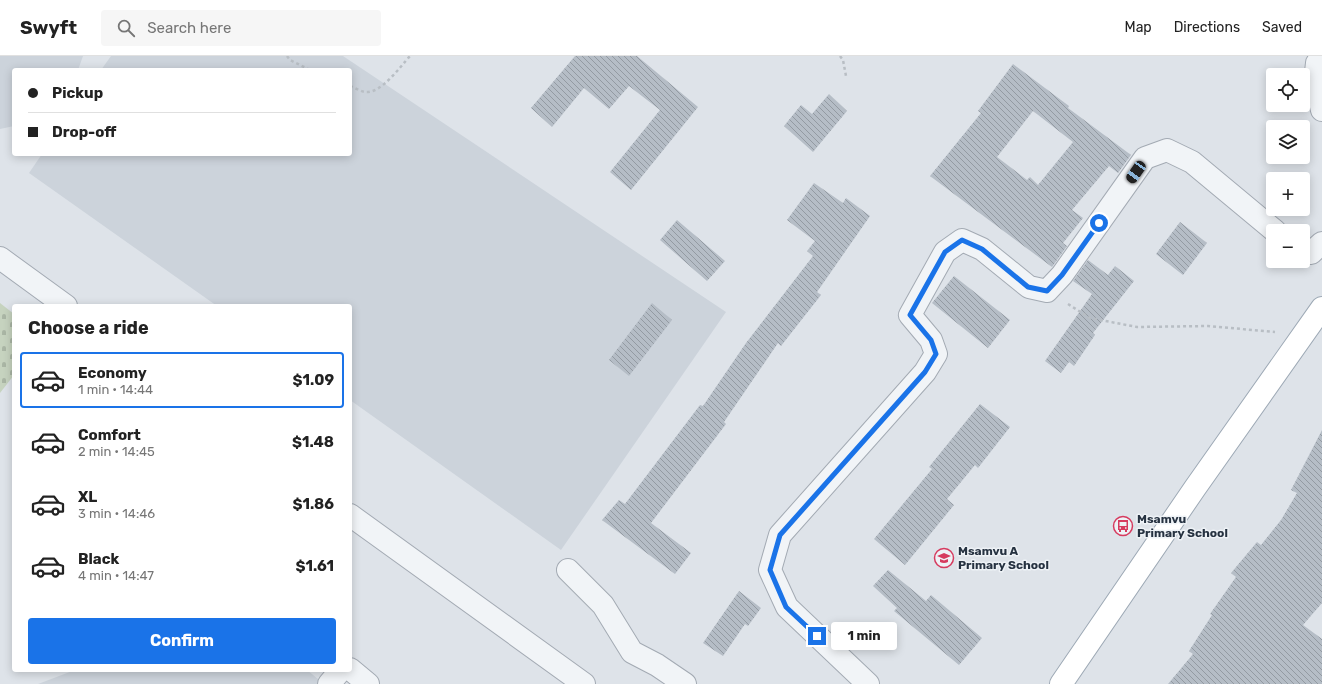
<!DOCTYPE html>
<meta charset="utf-8">
<style>
body{margin:0;font-family:Rubik,sans-serif;background:#f6f6f6;color:#222;height:100vh;display:flex;flex-direction:column;font-size:15px;white-space:nowrap}
*{box-sizing:border-box;margin:0}
p{font-size:13px;color:#767676}
.icon{flex:none;width:22px;height:22px;fill:none;stroke:currentColor;stroke-width:2;stroke-linecap:round;stroke-linejoin:round}
.map{position:relative;flex:1;overflow:hidden}
.side{position:absolute;left:12px;top:248px;width:340px;height:368px;display:flex;flex-direction:column;background:#fff;border-radius:4px;box-shadow:0 2px 10px #0003}
.side>*{flex:none}
.top-card{position:absolute;left:12px;top:12px;width:340px;height:88px;border-radius:4px;box-shadow:0 2px 10px #0003;display:grid;align-content:center;height:88px;padding:0 16px;background:#fff}
.fabs{position:absolute;left:1266px;top:12px;display:grid;gap:8px}
.fabs a{display:grid;place-items:center;width:44px;height:44px;border-radius:4px;background:#fff;box-shadow:0 2px 10px #0003;font-size:20px}
.end{position:absolute;width:18px;height:18px;margin:-9px;border:5px solid #1a73e8;background:#fff;box-shadow:0 0 0 2px #fff}
.from{border-radius:50%}
.bubble{position:absolute;height:28px;border-radius:4px;background:#fff;box-shadow:0 2px 10px #0003;font-size:13px;font-weight:700;line-height:28px;text-align:center}
.car{position:absolute;width:12px;height:24px;margin:-12px -6px;border-radius:5px;box-shadow:0 0 3px 1px #0007;background:linear-gradient(#222 24%,#8ab4d8 0 40%,#222 0 76%,#8ab4d8 0 86%,#222 0)}
.top-card b{display:flex;align-items:center;gap:14px;height:38px;font-size:15px}
.top-card b+b{border-top:1px solid #e0e0e0}
.top-card i{width:10px;height:10px;background:#222}
ul{padding:0;list-style:none}
li{display:flex;align-items:center;gap:12px;height:56px;margin:0 8px 6px;padding:0 8px;border:2px solid transparent;border-radius:4px}
li div{flex:1}
li b{display:block;font-size:15px}
li em{font-style:normal;font-weight:700}
li.active{border-color:#1a73e8}
li>.icon{width:36px;height:36px;stroke-width:1.5}
h2{padding:0 16px;font-size:18px;line-height:48px}
.button{display:flex;gap:8px;margin-top:auto;padding:8px 16px}
.button a{flex:1;height:46px;border-radius:4px;background:#1a73e8;color:#fff;font-size:16px;font-weight:700;line-height:46px;text-align:center}
header{display:flex;align-items:center;gap:24px;box-sizing:border-box;height:56px;padding:0 20px;background:#fff;border-bottom:1px solid #e0e0e0}
header strong{font-size:19px}
nav{display:flex;gap:22px;margin-inline-start:auto;font-size:14px}
.search{width:280px;height:36px;background:#f6f6f6;display:flex;align-items:center;gap:10px;box-sizing:border-box;padding:0 14px;border-radius:4px;color:#767676;font-size:15px}
.map>svg:first-child{display:block}
</style>
<header>
<strong>Swyft</strong>
<div class="search"><svg class="icon" aria-label="search" viewBox="0 0 24 24"><circle cx="10" cy="10" r="6"/><path d="M15 15l6 6"/></svg>Search here</div>
<nav><a>Map</a><a>Directions</a><a>Saved</a></nav>
</header>
<div class="map">
<svg width="1322" height="628" viewBox="0 0 1322 628">
<defs>
<pattern id="cemetery-stones" width="16" height="16" patternUnits="userSpaceOnUse"><rect width="16" height="16" fill="#c6d3bf"/><path d="M2 7V4a2 2 0 0 1 4 0v3zM10 15v-3a2 2 0 0 1 4 0v3z" fill="#aab6a5"/></pattern>
<pattern id="building-back-hatch" width="6" height="6" patternUnits="userSpaceOnUse"><rect width="6" height="6" fill="#b5bdc6"/><path d="M-1 5l2 2M0 0l6 6M5-1l2 2" fill="none" stroke="#939aa2"/></pattern>
</defs>
<rect width="100%" height="100%" fill="#dee3e9"/>
<!-- built -->
<path fill="#ccd3db" d="M0,0H83L78,14H14V70L0,73Z
M111,0H343L726,256L561,494L350,344V250H217L29,117L42,98H350V14H101Z
M75,614H307L324,628H38Z"/>
<!-- cemetery -->
<path fill="url(#cemetery-stones)" d="M0,247L14,258V319L0,337Z"/>
<!-- building -->
<path fill="url(#building-back-hatch)" fill-rule="evenodd" d="M575,0H637L698,51L631,134L610,116L660,54L629,30L609,53L584,32L552,71L531,52Z
M1013,8L1069,50L1068,52L1131,99L1118,117L1109,110L1072,154L1083,162L1063,187L1067,190L1052,211L930,120L981,57L978,55ZM1033,55L1073,86L1038,129L1030,121L1027,124L997,101Z
M829,38L847,55L813,96L784,70L801,49L812,58Z
M814,127L843,147L846,142L870,160L817,236L821,239L781,290L778,287L724,366L726,368L651,467L691,497L675,518L602,464L619,444L625,448L700,349L703,350L746,287L813,200L807,195L815,185L787,164Z
M677,164L725,205L707,225L660,184Z
M1180,166L1207,187L1183,219L1156,198Z
M1088,204L1108,219L1115,210L1134,225L1093,277L1095,279L1074,310L1069,306L1061,317L1045,305L1092,238L1073,225Z
M954,220L1010,264L988,292L932,247Z
M652,247L672,264L629,320L609,304Z
M980,348L1010,371L978,412L975,409L947,443L954,449L905,509L874,483L932,413L929,411Z
M1322,374V547L1303,569L1322,583V628H1168L1193,598L1189,595L1212,559L1210,558L1236,521L1231,517L1257,486L1261,489L1281,464L1297,437L1291,434Z
M888,514L926,545L931,539L982,582L959,609L894,555L897,552L873,530Z
M739,535L761,552L748,570L745,568L723,600L703,587Z"/>
<g fill="none" stroke-linecap="round" stroke-linejoin="round">
<defs>
<path id="minor" d="M1322,4L1317,7L1315,25L1322,54
M1303,195L1311,197L1322,187
M0,202L66,250
M350,459L584,628
M568,514L603,549L632,596L657,609L685,628
M350,613L368,628
M329,628L341,614
M868,628L787,551L770,514L780,479L925,316L936,298L931,284L910,259L945,196L962,184L982,193L1029,231L1047,235L1062,219L1145,102L1167,94L1192,106L1275,175"/>
<path id="major" d="M1061,628L1195,432L1322,252"/>
</defs>
<!-- minor casing -->
<use href="#minor" stroke="#a3aab3" stroke-width="24"/>
<!-- major casing -->
<use href="#major" stroke="#9da9b5" stroke-width="24"/>
<!-- path -->
<path stroke="#b8bec4" stroke-width="2.5" stroke-dasharray="3 3" stroke-linecap="butt" d="M287,0L290,4L310,14
M840,0L843,4L846,20
M350,30C355,32 360,35 365,36C381,38 400,11 410,0
M1068,248L1090,262L1137,271L1208,270L1275,276"/>
<!-- minor -->
<use href="#minor" stroke="#f1f4f7" stroke-width="22"/>
<!-- major -->
<use href="#major" stroke="#fff" stroke-width="22"/>
</g>
<g fill="none" stroke-linecap="round" stroke-linejoin="round">
<!-- route -->
<path stroke="#1a73e8" stroke-width="5" d="M817,580L786,551L770,514L780,479L925,316L936,298L931,284L910,259L945,196L962,184L982,193L1028,231L1047,235L1062,219L1099,167"/>
</g>
<!-- icons -->
<defs>
<symbol id="bus-ring" viewBox="-11 -11 22 22"><circle r="9.5" fill="#eef2f6" stroke="#d63b5f" stroke-width="1.5"/><path d="M-5-6H5V4H4V6H2V4H-2V6H-4V4H-5ZM-3.5-4V0h7V-4ZM-3.5 1.2v1.5H-2V1.2ZM2 1.2v1.5H3.5V1.2Z" fill="#d63b5f"/></symbol>
<symbol id="school-ring" viewBox="-11 -11 22 22"><circle r="9.5" fill="#eef2f6" stroke="#d63b5f" stroke-width="1.5"/><path d="M0-5L7-2L0 1L-7-2ZM-4 1L0 2.5L4 1V4Q0 6-4 4Z" fill="#d63b5f"/></symbol>
</defs>
<g fill-rule="evenodd">
<use href="#bus-ring" x="1112" y="459" width="22" height="22"/>
<use href="#school-ring" x="933" y="491" width="22" height="22"/>
</g>
<g text-anchor="middle" stroke-width="3" stroke-linejoin="round" paint-order="stroke">
<!-- poi labels -->
<g font-size="12" font-weight="bold" fill="#263241" stroke="#eef2f6" text-anchor="start">
<text x="1137" y="467">Msamvu<tspan x="1137" dy="14">Primary School</tspan></text>
<text x="958" y="499">Msamvu A<tspan x="958" dy="14">Primary School</tspan></text>
</g>
</g>
</svg>
<div class="fabs">
<a><svg class="icon" aria-label="locate" viewBox="0 0 24 24"><circle cx="12" cy="12" r="6"/><path d="M12 2v4M12 18v4M2 12h4M18 12h4"/></svg></a>
<a><svg class="icon" aria-label="layers" viewBox="0 0 24 24"><path d="M12 4l9 5-9 5-9-5zM3 14l9 5 9-5"/></svg></a>
<a>+</a>
<a>−</a>
</div>
<i class="end from" style="left:1099px;top:167px"></i>
<i class="end" style="left:817px;top:580px"></i>
<div class="bubble" style="left:831px;top:566px;width:66px">1 min</div>
<i class="car" style="left:1136px;top:116px;rotate:215deg"></i>
<div class="top-card">
<b><i class="from"></i>Pickup</b>
<b><i></i>Drop-off</b>
</div>
<section class="side">
<h2>Choose a ride</h2>
<ul>
<li class="active"><svg class="icon" aria-label="car" viewBox="0 0 24 24"><path d="M5 17H2v-5l4-1 3-4h7l3 4 3 1v5h-3M9 17h6M6 11h13"/><circle cx="7" cy="17" r="2"/><circle cx="17" cy="17" r="2"/></svg><div><b>Economy</b><p>1 min · 14:44</p></div><em>$1.09</em></li>
<li><svg class="icon" aria-label="car" viewBox="0 0 24 24"><path d="M5 17H2v-5l4-1 3-4h7l3 4 3 1v5h-3M9 17h6M6 11h13"/><circle cx="7" cy="17" r="2"/><circle cx="17" cy="17" r="2"/></svg><div><b>Comfort</b><p>2 min · 14:45</p></div><em>$1.48</em></li>
<li><svg class="icon" aria-label="car" viewBox="0 0 24 24"><path d="M5 17H2v-5l4-1 3-4h7l3 4 3 1v5h-3M9 17h6M6 11h13"/><circle cx="7" cy="17" r="2"/><circle cx="17" cy="17" r="2"/></svg><div><b>XL</b><p>3 min · 14:46</p></div><em>$1.86</em></li>
<li><svg class="icon" aria-label="car" viewBox="0 0 24 24"><path d="M5 17H2v-5l4-1 3-4h7l3 4 3 1v5h-3M9 17h6M6 11h13"/><circle cx="7" cy="17" r="2"/><circle cx="17" cy="17" r="2"/></svg><div><b>Black</b><p>4 min · 14:47</p></div><em>$1.61</em></li>
</ul>
<div class="button"><a>Confirm</a></div>
</section>
</div>
